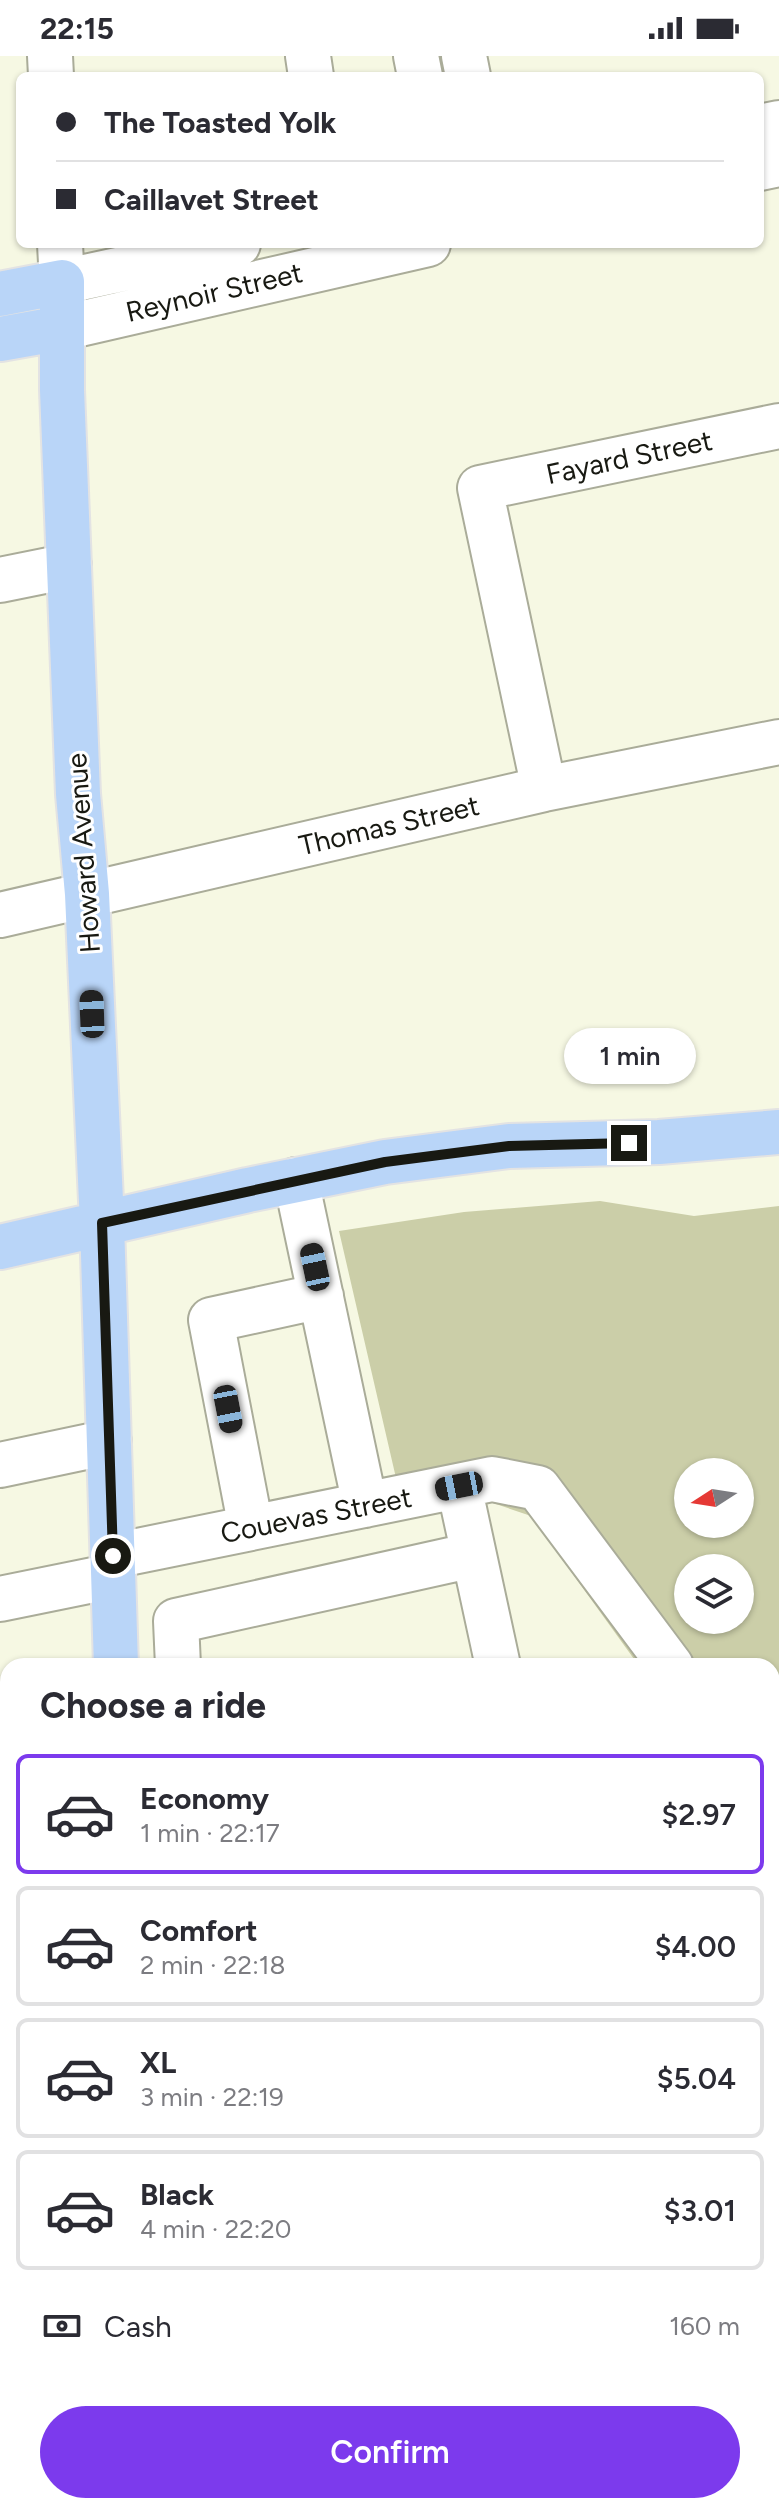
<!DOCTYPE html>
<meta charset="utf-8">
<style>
body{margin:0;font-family:Figtree,sans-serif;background:#f7f7f7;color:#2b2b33;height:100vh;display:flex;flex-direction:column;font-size:30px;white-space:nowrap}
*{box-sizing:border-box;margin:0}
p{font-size:26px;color:#7c7c81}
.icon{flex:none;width:44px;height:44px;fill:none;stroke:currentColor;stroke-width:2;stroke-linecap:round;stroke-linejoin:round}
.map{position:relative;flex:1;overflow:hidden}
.drawer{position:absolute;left:0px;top:1602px;width:780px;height:856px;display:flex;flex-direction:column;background:#fff;border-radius:24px 24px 0 0;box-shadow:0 2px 6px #0004}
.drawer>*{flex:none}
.guide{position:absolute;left:16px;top:16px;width:748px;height:176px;border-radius:12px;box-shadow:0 2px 6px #0004;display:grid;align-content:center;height:176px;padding:0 40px;background:#fff}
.needle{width:52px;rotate:258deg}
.tools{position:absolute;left:674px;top:1402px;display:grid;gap:16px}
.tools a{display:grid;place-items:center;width:80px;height:80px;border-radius:50%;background:#fff;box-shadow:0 2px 6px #0004;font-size:40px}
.end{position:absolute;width:36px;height:36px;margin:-18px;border:10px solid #181912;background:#fff;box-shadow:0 0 0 4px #fff}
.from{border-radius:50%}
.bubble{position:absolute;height:56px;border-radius:28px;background:#fff;box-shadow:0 2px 6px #0004;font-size:26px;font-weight:600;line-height:56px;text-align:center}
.car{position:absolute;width:24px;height:48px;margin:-24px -12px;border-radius:10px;box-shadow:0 0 6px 2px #0007;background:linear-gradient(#222 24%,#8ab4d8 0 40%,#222 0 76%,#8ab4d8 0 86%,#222 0)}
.guide b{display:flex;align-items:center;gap:28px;height:76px;font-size:30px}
.guide b+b{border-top:2px solid #e1e1e2}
.guide i{width:20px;height:20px;background:#2b2b33}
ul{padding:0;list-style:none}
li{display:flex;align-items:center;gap:24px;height:120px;margin:0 16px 12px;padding:0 24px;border:4px solid #e1e1e2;border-radius:12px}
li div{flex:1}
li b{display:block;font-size:30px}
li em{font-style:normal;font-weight:600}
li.active{border-color:#7c3aed}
li>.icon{width:72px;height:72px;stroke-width:1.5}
h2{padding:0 40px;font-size:36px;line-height:96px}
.pay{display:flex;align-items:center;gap:20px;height:88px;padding:0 40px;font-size:30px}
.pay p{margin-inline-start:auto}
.primary-button{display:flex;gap:16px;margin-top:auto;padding:16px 40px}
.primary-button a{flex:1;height:92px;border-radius:48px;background:#7c3aed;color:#fff;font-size:32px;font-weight:600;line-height:92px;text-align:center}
.status{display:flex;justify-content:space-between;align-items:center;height:56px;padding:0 40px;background:#fff;direction:ltr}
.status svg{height:22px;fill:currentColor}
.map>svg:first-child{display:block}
</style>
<div class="status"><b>22:15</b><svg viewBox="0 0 49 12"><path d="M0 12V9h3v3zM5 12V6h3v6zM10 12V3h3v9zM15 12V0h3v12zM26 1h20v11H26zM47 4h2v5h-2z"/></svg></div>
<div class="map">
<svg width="779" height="2458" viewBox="0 0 779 2458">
<rect width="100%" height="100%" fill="#f6f8e3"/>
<!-- green -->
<path fill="#cbcea8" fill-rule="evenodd" d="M600,1145L694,1160L779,1150V2071L772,2068V1610H639L531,1460L490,1446L405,1461L339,1175L464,1156ZM688,1416H740V1468H688ZM688,1512H740V1564H688Z"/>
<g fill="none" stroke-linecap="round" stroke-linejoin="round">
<defs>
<path id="minor" d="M50,0L51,20
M308,0L311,20
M416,0L420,20
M464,0L468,20
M760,71L779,67
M760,112L779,108
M60,188L62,226L238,188
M62,272L428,188
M0,524L69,510
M544,733L480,432L779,370
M0,859L544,733L779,686
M296,1124L365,1449
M0,1409L109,1386
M459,1430L498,1610
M251,1472L211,1264L321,1240
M113,1500L492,1423L538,1432L671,1610
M0,1543L113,1520
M178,1610L176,1565L473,1499
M772,1963L779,1977
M0,2164L8,2163"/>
<path id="major" d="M0,238L62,226V334L78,738L87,838L102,1167L116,1610
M0,283L62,272
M0,1191L248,1134L385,1106L509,1090L659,1086L779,1076
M152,2450V2458"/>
<path id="highway" d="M772,2125L779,2122
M772,2193L779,2190
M772,2251L779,2249
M772,2313L779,2310
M0,2420L8,2417
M73,2458L93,2450
M241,2458L261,2450
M392,2458L412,2450"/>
</defs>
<!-- minor casing -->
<use href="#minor" stroke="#aaac99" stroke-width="48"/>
<!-- major casing -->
<use href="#major" stroke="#e3e3e3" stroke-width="48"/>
<!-- highway casing -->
<use href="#highway" stroke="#e3e3e3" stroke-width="48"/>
<!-- minor -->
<use href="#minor" stroke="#fff" stroke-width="44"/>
<!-- major -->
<use href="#major" stroke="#b9d5f8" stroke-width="44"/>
<!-- highway -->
<use href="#highway" stroke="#8ab9f4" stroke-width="44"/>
</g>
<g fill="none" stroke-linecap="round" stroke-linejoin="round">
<!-- route -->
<path stroke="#181912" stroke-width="10" d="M113,1500L102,1167L385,1106L509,1090L629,1087"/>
</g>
<g text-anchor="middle" stroke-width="6" stroke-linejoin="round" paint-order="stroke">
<!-- street labels -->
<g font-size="28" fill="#181912" stroke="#fff">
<text transform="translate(214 236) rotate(-13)" y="10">Reynoir Street</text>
<text transform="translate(629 401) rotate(-12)" y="10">Fayard Street</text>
<text transform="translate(389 769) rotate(-13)" y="10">Thomas Street</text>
<text transform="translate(83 797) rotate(-94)" y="10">Howard Avenue</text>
<text transform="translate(316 1459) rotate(-11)" y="10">Couevas Street</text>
</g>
</g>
</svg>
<div class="tools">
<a><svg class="needle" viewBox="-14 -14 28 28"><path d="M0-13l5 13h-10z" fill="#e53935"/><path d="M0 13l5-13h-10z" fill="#7c7c81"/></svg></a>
<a><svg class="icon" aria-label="layers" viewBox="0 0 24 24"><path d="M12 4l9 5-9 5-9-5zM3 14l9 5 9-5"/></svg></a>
</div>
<i class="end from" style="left:113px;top:1500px"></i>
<i class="end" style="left:629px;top:1087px"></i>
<div class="bubble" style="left:564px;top:972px;width:132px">1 min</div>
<i class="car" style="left:92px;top:958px;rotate:358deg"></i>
<i class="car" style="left:315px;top:1211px;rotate:348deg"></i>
<i class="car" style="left:228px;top:1353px;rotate:169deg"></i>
<i class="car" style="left:459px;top:1430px;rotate:259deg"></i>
<div class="guide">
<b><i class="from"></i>The Toasted Yolk</b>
<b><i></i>Caillavet Street</b>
</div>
<section class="drawer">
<h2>Choose a ride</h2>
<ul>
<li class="active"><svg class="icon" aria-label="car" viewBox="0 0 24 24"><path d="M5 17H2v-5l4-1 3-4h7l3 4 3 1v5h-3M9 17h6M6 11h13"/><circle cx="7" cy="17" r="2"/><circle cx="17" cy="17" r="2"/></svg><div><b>Economy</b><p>1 min · 22:17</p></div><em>$2.97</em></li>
<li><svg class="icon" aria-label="car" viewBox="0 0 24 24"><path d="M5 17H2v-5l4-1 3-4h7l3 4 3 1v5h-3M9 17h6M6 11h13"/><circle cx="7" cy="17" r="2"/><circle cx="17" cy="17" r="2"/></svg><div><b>Comfort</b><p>2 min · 22:18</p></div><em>$4.00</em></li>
<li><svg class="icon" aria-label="car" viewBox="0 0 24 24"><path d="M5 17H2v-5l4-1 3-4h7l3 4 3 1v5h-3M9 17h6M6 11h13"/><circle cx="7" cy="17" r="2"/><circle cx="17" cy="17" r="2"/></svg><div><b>XL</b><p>3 min · 22:19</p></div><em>$5.04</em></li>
<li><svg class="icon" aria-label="car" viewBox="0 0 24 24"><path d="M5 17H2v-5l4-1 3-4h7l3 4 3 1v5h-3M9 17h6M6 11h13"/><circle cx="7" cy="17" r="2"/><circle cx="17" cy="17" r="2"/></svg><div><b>Black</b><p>4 min · 22:20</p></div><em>$3.01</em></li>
</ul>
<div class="pay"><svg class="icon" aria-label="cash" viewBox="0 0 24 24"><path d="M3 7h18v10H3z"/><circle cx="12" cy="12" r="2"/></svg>Cash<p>160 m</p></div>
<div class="primary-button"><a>Confirm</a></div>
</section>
</div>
